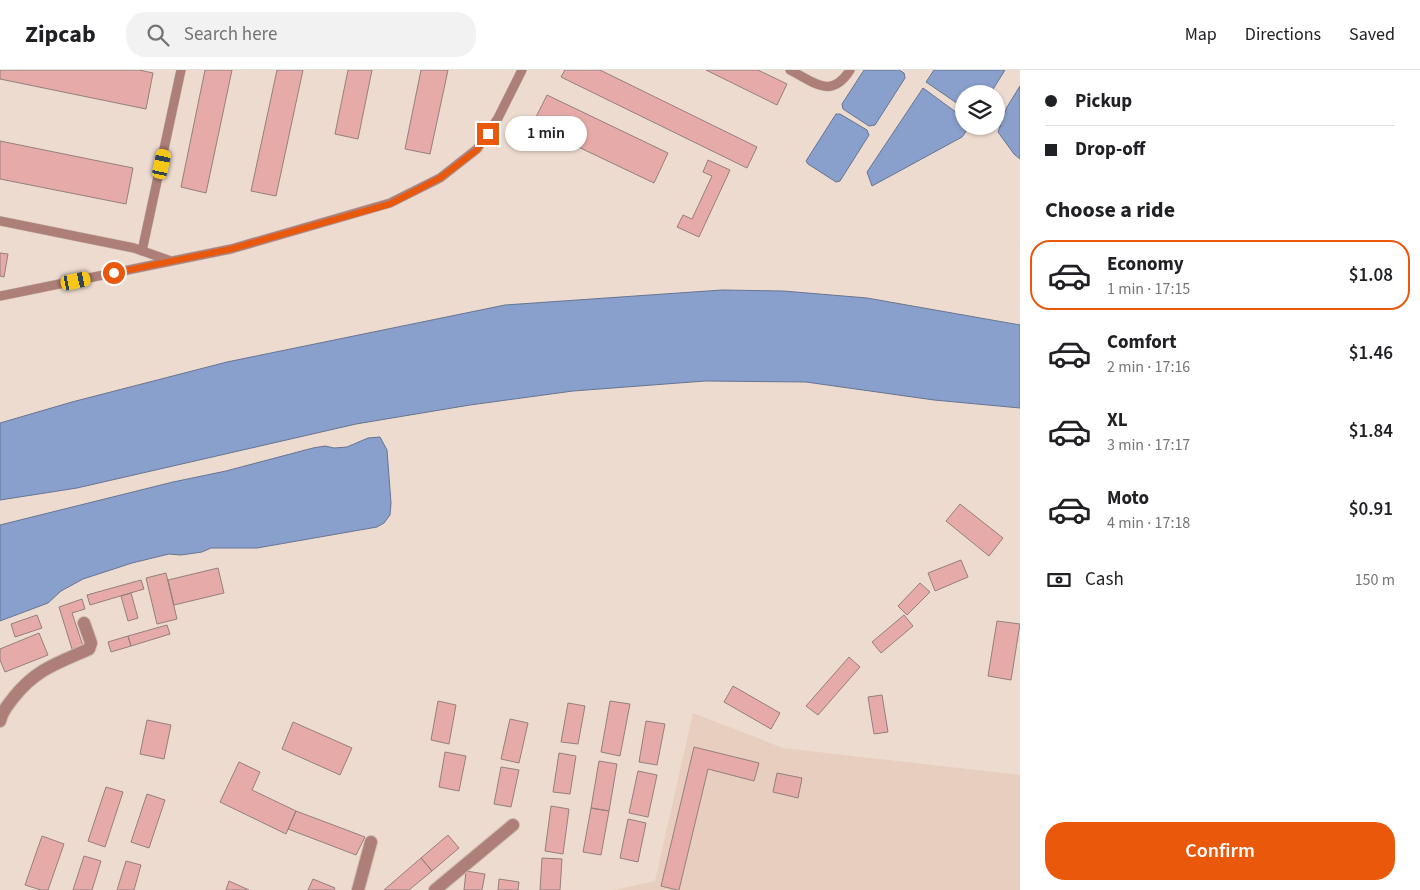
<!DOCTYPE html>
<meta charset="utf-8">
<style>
body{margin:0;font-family:"Source Sans 3",sans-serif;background:#f2f2f2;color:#202124;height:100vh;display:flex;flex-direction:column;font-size:19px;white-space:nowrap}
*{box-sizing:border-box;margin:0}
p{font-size:16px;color:#757577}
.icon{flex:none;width:28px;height:28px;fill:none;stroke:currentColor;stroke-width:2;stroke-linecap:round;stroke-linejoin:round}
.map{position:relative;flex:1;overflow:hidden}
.panel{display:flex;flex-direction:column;background:#fff;width:400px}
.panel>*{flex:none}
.top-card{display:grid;align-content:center;height:110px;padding:0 25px;background:#fff}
.buttons{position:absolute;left:955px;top:15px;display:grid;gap:10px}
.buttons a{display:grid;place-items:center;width:50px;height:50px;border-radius:50%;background:#fff;box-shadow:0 1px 4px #0004;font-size:25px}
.end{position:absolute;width:22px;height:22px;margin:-11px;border:6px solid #ea580c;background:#fff;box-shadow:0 0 0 2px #fff}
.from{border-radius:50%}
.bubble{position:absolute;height:35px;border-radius:18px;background:#fff;box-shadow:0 1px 4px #0004;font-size:16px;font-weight:600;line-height:35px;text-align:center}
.car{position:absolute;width:15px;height:30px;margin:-15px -8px;border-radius:6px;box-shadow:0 0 4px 1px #0007;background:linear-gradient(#f5c518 24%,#345 0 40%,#f5c518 0 76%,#345 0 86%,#f5c518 0)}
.top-card b{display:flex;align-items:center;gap:18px;height:48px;font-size:19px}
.top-card b+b{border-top:1px solid #e0e0e0}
.top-card i{width:12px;height:12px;background:#202124}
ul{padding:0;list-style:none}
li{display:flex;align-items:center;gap:15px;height:70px;margin:0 10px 8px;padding:0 15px;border:2px solid transparent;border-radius:20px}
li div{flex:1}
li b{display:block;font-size:19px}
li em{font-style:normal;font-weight:600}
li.active{border-color:#ea580c}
li>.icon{width:45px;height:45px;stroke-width:1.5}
h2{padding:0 25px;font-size:22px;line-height:60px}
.pay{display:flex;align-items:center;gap:12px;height:55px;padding:0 25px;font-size:19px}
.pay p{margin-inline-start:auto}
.cta{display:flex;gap:10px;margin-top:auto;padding:10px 25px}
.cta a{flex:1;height:58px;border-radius:20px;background:#ea580c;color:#fff;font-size:20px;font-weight:600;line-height:58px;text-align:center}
header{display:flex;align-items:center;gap:30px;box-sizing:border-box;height:70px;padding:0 25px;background:#fff;border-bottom:1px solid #e0e0e0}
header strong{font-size:24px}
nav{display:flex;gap:28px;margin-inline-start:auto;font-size:18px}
.search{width:350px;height:45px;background:#f2f2f2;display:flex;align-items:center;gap:12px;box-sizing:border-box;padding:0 18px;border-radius:20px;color:#757577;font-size:19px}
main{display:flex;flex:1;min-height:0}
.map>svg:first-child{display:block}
</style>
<header>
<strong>Zipcab</strong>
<div class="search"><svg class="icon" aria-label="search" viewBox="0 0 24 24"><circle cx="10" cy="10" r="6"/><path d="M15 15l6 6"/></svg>Search here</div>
<nav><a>Map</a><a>Directions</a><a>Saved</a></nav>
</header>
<main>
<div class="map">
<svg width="1020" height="820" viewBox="0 0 1020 820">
<rect width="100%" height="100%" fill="#eddbcf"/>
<!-- built -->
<path fill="#e8cebf" d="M693,643L783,678L1020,705V820H614L655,811Z"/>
<!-- water -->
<path fill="#89a0cc" stroke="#667492" d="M864,0H899L904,3L905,8L875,55L869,56L843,39L842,34Z
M934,0H1005L990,24H964V38L926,12Z
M1020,16V89L1014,84L998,62L1007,37Z
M923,18L964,48V56H970L962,67L872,116L867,102Z
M836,44H840L867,60L869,65L840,111L836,112L808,94L806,91Z
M722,220L783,221L867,228L1020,255V338L934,330L806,312L705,311L573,321L470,335L356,354L77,418L0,430V353L72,332L227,292L505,235Z
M380,367L387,380L391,433L390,445L384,453L377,457L257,478H211L202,482L181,485L169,484L132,493L83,509L61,521L48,533L0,551V455L173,412L226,401L313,378L325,376L334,378L347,377L368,368Z"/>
<!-- building -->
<path fill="#e6aba8" stroke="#947f7e" d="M0,0H139L153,3L146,39L0,9Z
M205,0H232L206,123L181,117Z
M277,0H303L276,126L251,121Z
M348,0H372L358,69L335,64Z
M421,0H448L430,84L405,79Z
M565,0H600L757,77L747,98L561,7Z
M706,0H758L787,14L777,35Z
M547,25L668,83L654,113L532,55Z
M0,71L133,98L126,134L0,109Z
M708,90L730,100L699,167L677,157L683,145L692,149L712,106L703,102Z
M0,183L8,184L4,207L0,206Z
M960,434L1003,468L989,486L946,451Z
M961,490L968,507L935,521L928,503Z
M218,498L224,523L174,535L168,510Z
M166,503L177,549L157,554L146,508Z
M141,510L144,519L90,535L87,525Z
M920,513L930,522L907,545L898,536Z
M131,523L138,548L128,551L121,526Z
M82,529L85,539L72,543L83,576L72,579L59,537Z
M37,545L42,558L15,567L11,554Z
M904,545L913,556L881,583L872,572Z
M997,551L1020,554L1011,610L988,606Z
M167,555L170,564L131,576L128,566Z
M39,563L48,585L5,602L0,590V579Z
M128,566L131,576L111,582L108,572Z
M849,587L860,597L818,645L806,636Z
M733,616L780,643L771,659L724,632Z
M882,625L888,662L874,664L868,627Z
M438,631L456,635L449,674L431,670Z
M610,631L630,634L620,686L601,682Z
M568,633L585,636L578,674L561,672Z
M510,649L528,653L519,693L501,689Z
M147,650L171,655L164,689L140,684Z
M646,651L665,654L657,695L639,692Z
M293,652L352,678L340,705L282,679Z
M694,677L759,693L754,711L708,699L679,820H677L661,816Z
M445,682L466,686L459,721L439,717Z
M559,683L576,686L570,724L553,722Z
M599,691L617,694L609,741L591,738Z
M239,692L260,702L252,720L296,741L286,764L220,732Z
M501,697L519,700L511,737L494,734Z
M638,701L657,705L648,747L629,743Z
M777,703L802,708L798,728L773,722Z
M106,717L123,722L105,777L88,771Z
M147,724L165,730L149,778L131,772Z
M551,736L569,739L563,784L545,781Z
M591,738L609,741L601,785L583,782Z
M296,741L365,767L356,785L288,759Z
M628,749L646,753L638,792L620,788Z
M448,765L459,778L432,801L421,788Z
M42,766L64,774L48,820H41L25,815Z
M84,786L101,791L92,820H73Z
M421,788L432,801L409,820H384Z
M542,788L562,789L560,820H540Z
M126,791L141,795L134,820H117Z
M466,801L485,804L482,820H464Z
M313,809L335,818L334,820H308Z
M499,809L519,812L518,820H498Z
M229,811L249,820H226Z"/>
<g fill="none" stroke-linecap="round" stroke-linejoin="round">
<defs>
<path id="lane" d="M790,0C814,12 831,30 850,0
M0,151L134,178L171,191
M142,181L181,0
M0,226L231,179L390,133L440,108L477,79L498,48L522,0"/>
<path id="street" d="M0,651C2,641 8,635 14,627C36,599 58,593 89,579L91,573L84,553
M358,820L371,772
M435,820L513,755"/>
</defs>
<!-- lane casing -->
<use href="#lane" stroke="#cabab0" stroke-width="10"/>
<!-- street casing -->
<use href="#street" stroke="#cabab0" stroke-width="14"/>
<!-- lane -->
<use href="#lane" stroke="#ad7f78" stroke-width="9"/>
<!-- street -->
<use href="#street" stroke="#ad7f78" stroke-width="12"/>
</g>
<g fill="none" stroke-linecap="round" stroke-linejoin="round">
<!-- route -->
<path stroke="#ea580c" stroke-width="6" d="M114,203L231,179L390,134L440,108L477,80L488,64"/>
</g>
</svg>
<div class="buttons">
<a><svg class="icon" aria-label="layers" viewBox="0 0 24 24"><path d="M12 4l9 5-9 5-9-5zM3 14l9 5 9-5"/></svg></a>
</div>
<i class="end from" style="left:114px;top:203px"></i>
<i class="end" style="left:488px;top:64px"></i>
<div class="bubble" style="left:505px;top:46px;width:82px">1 min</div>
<i class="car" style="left:162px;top:94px;rotate:12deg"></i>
<i class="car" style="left:76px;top:211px;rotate:78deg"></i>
</div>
<section class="panel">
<div class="top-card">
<b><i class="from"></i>Pickup</b>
<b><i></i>Drop-off</b>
</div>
<h2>Choose a ride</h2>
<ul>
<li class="active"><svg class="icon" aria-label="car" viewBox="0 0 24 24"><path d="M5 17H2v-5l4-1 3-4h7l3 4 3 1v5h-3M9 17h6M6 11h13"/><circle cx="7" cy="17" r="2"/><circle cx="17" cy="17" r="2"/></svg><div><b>Economy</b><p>1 min · 17:15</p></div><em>$1.08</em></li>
<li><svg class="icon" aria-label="car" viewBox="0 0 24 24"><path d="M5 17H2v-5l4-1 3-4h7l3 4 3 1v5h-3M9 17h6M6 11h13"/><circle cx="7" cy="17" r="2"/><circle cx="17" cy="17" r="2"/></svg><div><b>Comfort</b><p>2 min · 17:16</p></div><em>$1.46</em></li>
<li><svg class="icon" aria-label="car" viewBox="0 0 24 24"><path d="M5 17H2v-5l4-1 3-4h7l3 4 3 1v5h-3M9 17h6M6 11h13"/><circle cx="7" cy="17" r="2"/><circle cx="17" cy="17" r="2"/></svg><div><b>XL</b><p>3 min · 17:17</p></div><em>$1.84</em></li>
<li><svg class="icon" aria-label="car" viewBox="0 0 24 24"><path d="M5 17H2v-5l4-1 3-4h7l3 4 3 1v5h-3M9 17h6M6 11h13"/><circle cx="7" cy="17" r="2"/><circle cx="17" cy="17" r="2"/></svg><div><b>Moto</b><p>4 min · 17:18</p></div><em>$0.91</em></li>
</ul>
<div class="pay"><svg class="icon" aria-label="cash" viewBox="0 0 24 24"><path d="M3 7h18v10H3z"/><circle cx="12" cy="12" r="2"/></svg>Cash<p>150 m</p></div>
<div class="cta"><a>Confirm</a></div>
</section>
</main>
